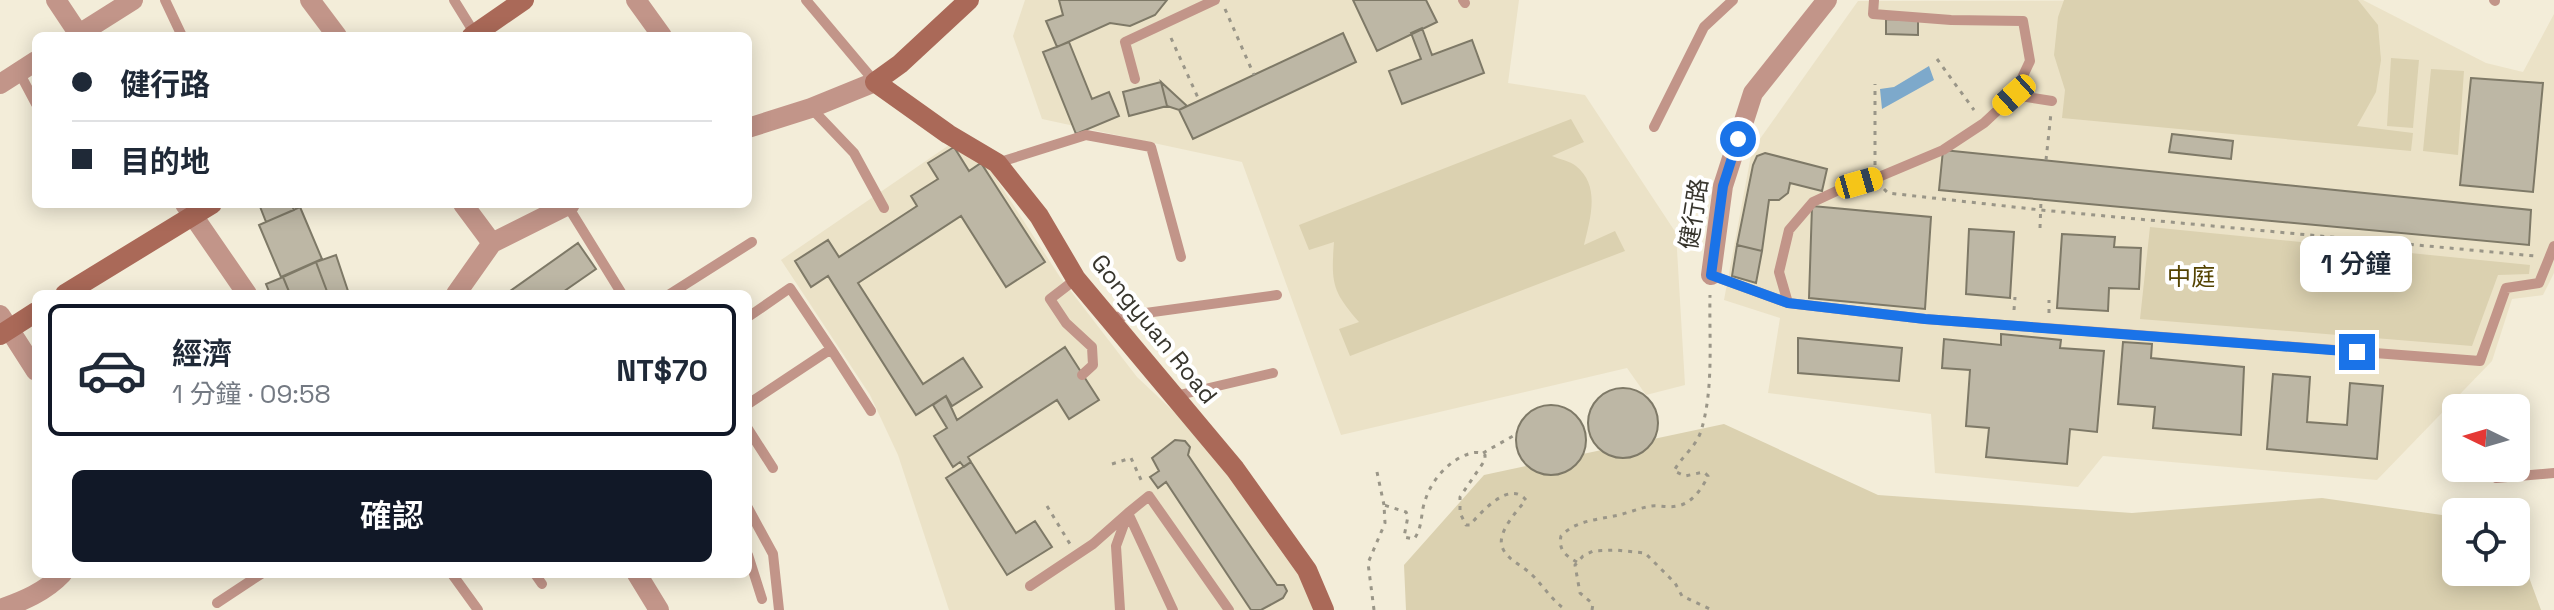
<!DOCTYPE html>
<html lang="zh-TW">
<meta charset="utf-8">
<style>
body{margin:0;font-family:"Space Grotesk","Noto Sans TC",sans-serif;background:#f6f6f7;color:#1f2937;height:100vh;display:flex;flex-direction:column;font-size:30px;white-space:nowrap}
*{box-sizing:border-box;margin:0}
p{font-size:26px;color:#747a83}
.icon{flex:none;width:44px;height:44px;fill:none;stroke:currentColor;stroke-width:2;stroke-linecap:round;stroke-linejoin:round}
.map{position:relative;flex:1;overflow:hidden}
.panel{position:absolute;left:32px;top:290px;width:720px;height:288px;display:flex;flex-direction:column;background:#fff;border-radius:12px;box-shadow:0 4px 20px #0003}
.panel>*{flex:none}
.guide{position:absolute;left:32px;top:32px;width:720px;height:176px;border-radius:12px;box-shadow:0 4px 20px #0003;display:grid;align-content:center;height:176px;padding:0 40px;background:#fff}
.needle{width:52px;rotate:275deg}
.tools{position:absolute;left:2442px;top:394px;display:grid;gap:16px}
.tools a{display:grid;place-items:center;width:88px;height:88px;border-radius:12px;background:#fff;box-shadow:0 4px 20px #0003;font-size:40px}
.end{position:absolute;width:36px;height:36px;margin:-18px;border:10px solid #1a73e8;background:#fff;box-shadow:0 0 0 4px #fff}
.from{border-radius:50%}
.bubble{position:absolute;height:56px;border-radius:12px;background:#fff;box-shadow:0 4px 20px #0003;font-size:26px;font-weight:600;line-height:56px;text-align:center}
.car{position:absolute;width:24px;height:48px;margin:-24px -12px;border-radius:10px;box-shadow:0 0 6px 2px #0007;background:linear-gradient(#f5c518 24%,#345 0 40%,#f5c518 0 76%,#345 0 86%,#f5c518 0)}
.guide b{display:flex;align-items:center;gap:28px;height:76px;font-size:30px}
.guide b+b{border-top:2px solid #e0e1e3}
.guide i{width:20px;height:20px;background:#1f2937}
ul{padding:14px 0 0;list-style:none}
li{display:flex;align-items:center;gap:24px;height:132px;margin:0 16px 12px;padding:0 24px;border:4px solid transparent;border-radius:12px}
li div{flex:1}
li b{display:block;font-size:30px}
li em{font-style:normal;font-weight:600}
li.selected{border-color:#111827}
li>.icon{width:72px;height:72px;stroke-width:1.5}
.primary-button{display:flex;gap:16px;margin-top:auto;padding:16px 40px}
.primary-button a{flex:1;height:92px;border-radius:12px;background:#111827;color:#fff;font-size:32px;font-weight:600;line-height:92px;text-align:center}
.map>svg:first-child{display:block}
</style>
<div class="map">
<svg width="2554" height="610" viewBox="0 0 2554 610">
<rect width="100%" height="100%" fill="#f3edd9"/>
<!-- built -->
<path fill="#ebe2c7" d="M1025,0H1519L1508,83L1585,95L1676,233L1685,385L1646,395L1627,368L1341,435L1242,162L1042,119L1013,36Z
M2363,0L2486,63L2523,72L2554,14V273L2543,295L2512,299L2492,361L2377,480L2103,456L2078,487L1935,473L1931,414L1768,393L1780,318L1724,300L1752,150L1858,1Z
M955,141L986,163L1060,277L1137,377L1221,456L1332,610H949L898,455L870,395L781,260Z"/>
<!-- green -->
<path fill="#dbd1b0" d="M2064,0H2358L2378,25L2381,60L2376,92L2357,126L2413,133L2411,151L2062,118L2065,90L2054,55L2058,17Z
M2391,58L2419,60L2413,128L2387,126Z
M2431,69L2464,71L2458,155L2423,151Z
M1571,119L1584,142L1552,156C1559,159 1570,161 1576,166C1601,186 1590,219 1584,245L1615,231L1625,251L1350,356L1339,329L1359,322C1332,291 1331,283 1334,242L1309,250L1299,225Z
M2150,227L2530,265L2529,274L2498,275L2472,346L2140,319Z
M1724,424L1878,495L2132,513L2322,498L2456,517V572H2516V542L2541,610H1406L1404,565L1484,475Z"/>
<!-- water -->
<path fill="#7da9cb" d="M1929,66L1934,80L1882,109L1880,89L1894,87Z"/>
<!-- building -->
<path fill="#bdb7a5" stroke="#7e7967" stroke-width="2" d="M1059,0H1167L1155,15L1130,26L1110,23L1057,47L1046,21L1063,15Z
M1353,0H1426L1437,22L1377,51Z
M1886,19L1918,20V35L1886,34Z
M1422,28L1432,55L1472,40L1484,73L1402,104L1389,71L1421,59L1411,33Z
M1343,33L1356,62L1193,139L1179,110Z
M1069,42L1092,99L1109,92L1119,116L1076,134L1043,52Z
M2471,78L2543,83L2533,192L2460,185Z
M1161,82L1167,106L1129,116L1123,92Z
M1161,82L1187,106L1179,110L1167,106Z
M2172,134L2233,141L2231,159L2169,152Z
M954,147L969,171L981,163L1045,262L1006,287L961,216L858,283L923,384L963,358L982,387L952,406L946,396L916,415L828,276L811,287L795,261L828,240L839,257L917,206L911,196L938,179L928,163Z
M1943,150L2531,210L2529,245L1939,190Z
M1765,153L1827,169L1822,191L1790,183L1788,193L1779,200H1769L1762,251L1737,245L1753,165L1757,156Z
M259,204H291L294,210L266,222Z
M1812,206L1931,217L1925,309L1809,298Z
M300,207L322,259L281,277L259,225Z
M1969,229L2014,232L2010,298L1966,294Z
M2062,234L2115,237L2114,247L2141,248L2139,289L2109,288L2108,311L2057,308Z
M578,243L596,269L560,294H506Z
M1737,245L1762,251L1756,283L1732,276Z
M336,255L349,294H328L316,262Z
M316,262L328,294H290L283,277Z
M283,277L290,294H270L266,284Z
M2001,334L2061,340L2060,348L2104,351L2097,432L2070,429L2067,464L1986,457L1989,428L1966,426L1970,370L1942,368L1944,339L2001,345Z
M1798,338L1902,348L1899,381L1798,373Z
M2123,342L2152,344L2151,358L2244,367L2241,435L2153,428L2155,407L2118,404Z
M1065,347L1099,400L1069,419L1057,400L968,457L971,462L964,467L960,462L953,467L934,436L947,428L933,405L946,396L957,420Z
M2273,374L2310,377L2307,422L2347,425L2350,383L2383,386L2377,459L2267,449Z
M1588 423a35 35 0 1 1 70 0a35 35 0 1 1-70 0Z
M1516 440a35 35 0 1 1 70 0a35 35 0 1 1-70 0Z
M1175,440L1185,441L1190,447L1188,455L1277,585H1284L1287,591L1283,598L1261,610H1251L1166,482L1158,488L1150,477L1159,471L1152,458Z
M971,462L1016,533L1035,521L1052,547L1007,575L946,478Z"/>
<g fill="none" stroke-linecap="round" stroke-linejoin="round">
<!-- path -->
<path stroke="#9a9688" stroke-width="3" stroke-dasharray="4 6" stroke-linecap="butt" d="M1225,9L1254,75
M1171,38L1199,100
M1937,59L1974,110
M2046,160L2051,113
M1875,165V84
M1884,189L1888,193L2041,210L2535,256
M2040,228L2041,200
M2014,310L2015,297
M2049,313V300
M1483,453L1513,436
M1112,464L1131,458L1142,482
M1377,472L1384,505
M1047,506L1070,544
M1577,562C1566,556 1558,550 1561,536C1575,521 1595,520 1614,516C1626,514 1639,508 1651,506C1659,505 1668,508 1677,506C1691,504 1702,489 1708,476L1704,472L1685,476L1674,471C1681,457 1696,447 1701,431C1714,389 1709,339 1710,295
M1374,610L1368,563L1385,523L1384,505L1406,512L1408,516L1404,537L1414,539C1421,530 1421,519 1423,508C1428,486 1441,468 1461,457C1470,453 1477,450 1485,455V460L1460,497V513L1466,525H1470C1482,511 1510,480 1526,500C1517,511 1495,534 1503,549C1508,560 1523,566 1531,574C1544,586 1551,600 1566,610
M1592,610L1593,604L1580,593L1575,565L1583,556L1593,551L1616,550L1645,553L1675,583L1682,596L1712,610"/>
<!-- lane -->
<path stroke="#c29589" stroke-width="10" d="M165,0L182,36
M454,0L475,34
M806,0L875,82
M1463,0L1465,3
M1874,0L1873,14L1951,20L2023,21L2030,61L2014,95L1984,123L1943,150L1874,179L1843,188L1813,202L1789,230L1779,272L1788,303L1925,319L2480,361L2506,288L2539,283L2554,246
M2494,0L2495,1
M19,72L36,104
M1135,79L1125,42L1215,0
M2014,95L2052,101
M811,108L854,153L884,208
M1654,127L1704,27L1733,0
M997,163L1086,135L1151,147L1181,257
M567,205L622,294
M1711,275L1788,303
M1076,279L1050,299L1066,323L1092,347L1093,365L1082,375
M670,294L752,242
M748,317L790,288L831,349
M1109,318L1277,295
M1175,396L1273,373
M748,404L831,349L871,411
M748,429L773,468
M2496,478L2554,473
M748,508L773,554L779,610
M748,555L762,599
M452,574L478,610
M535,574L542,584
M1030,586L1093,544L1128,513L1173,610
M217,603L261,574
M1120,610L1116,546L1128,513L1149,496L1229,610"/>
<!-- street -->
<path stroke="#c29589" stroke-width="20" d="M56,0L80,36
M310,0L337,36
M636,0L662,36
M76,36L133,0
M0,84L36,61
M748,128L811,108L875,82
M185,204L247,294
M463,204L492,243
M1711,275L1723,186L1753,93L1827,0
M456,294L492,243L570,204
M0,315L36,371
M637,574L659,610
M0,609C23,601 45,592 62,574"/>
<!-- secondary -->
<path stroke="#aa6958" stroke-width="20" d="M969,0L900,64L875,82L948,134L997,163L1039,216L1076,279L1235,469L1307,570L1324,610
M472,36L524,0
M65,294L212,204
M0,335L36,312"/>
</g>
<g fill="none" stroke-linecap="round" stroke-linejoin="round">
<!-- route -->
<path stroke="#1a73e8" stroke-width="10" d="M1738,139L1723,186L1711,275L1788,303L1925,319L2357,352"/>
</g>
<g text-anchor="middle" stroke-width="8" stroke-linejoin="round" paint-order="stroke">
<!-- street labels -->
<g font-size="24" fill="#37352d" stroke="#fff">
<text transform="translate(1694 214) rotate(-81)" y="8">健行路</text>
<text transform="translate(1154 329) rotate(51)" y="8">Gongyuan Road</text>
</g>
<!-- park labels -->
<g font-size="24" fill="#554402" stroke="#fff">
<text x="2191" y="285">中庭</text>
</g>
</g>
</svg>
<div class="tools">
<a><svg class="needle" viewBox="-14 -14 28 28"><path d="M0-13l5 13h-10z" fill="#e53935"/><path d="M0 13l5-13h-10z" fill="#747a83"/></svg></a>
<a><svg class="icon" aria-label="locate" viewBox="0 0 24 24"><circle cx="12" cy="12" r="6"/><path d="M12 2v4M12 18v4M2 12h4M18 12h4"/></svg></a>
</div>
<i class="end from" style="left:1738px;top:139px"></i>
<i class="end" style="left:2357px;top:352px"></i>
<div class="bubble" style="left:2300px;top:236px;width:112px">1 分鐘</div>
<i class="car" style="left:2014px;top:95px;rotate:228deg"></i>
<i class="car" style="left:1859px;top:183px;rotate:74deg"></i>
<div class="guide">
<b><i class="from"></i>健行路</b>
<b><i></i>目的地</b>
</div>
<section class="panel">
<ul>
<li class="selected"><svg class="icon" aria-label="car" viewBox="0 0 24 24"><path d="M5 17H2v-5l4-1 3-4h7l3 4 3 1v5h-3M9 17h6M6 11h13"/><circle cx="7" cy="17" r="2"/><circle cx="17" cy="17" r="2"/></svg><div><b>經濟</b><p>1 分鐘 · 09:58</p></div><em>NT$70</em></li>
</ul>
<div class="primary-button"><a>確認</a></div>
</section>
</div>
